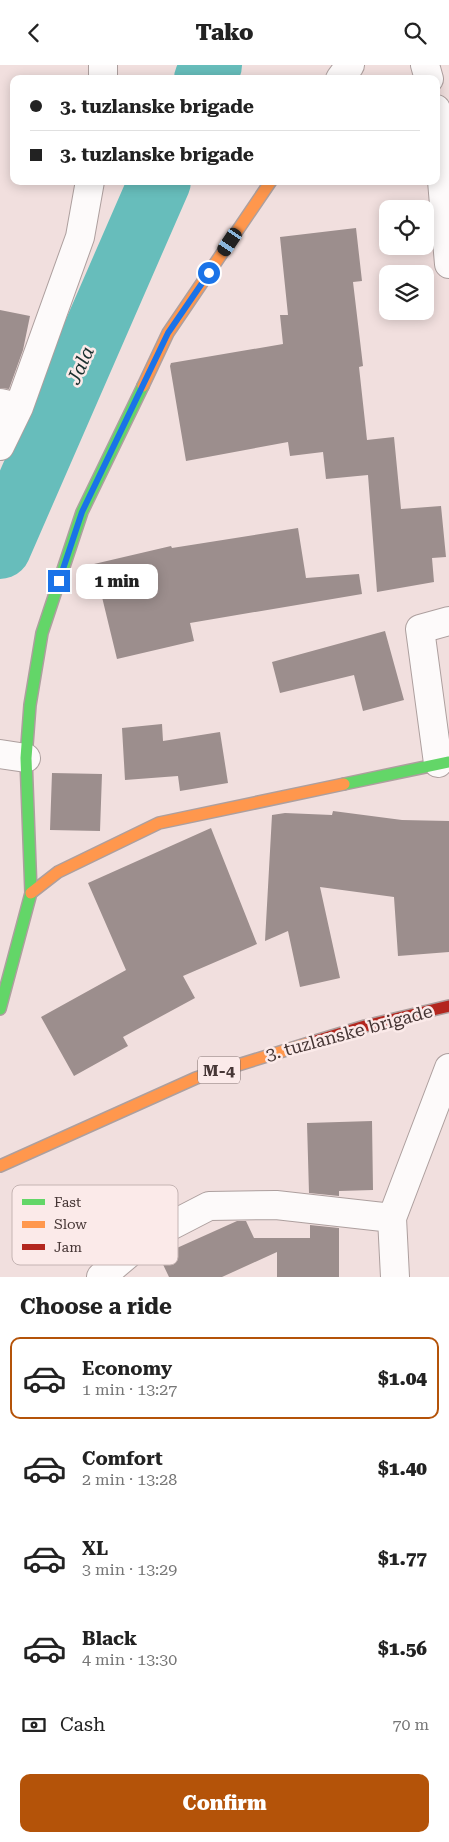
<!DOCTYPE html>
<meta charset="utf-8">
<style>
body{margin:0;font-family:"Roboto Serif",serif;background:#f2f2f2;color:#222;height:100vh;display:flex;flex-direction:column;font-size:19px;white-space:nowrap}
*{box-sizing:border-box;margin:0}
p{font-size:16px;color:#767676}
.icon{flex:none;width:28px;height:28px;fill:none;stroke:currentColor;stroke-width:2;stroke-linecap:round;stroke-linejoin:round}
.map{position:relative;height:1212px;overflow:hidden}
.sheet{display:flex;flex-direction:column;background:#fff;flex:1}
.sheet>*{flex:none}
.banner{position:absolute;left:10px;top:10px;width:430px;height:110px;border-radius:10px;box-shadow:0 2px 12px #0003;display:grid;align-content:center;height:110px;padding:0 20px;background:#fff}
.buttons{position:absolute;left:379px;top:135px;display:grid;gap:10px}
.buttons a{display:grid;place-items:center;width:55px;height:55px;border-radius:10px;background:#fff;box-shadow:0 2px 12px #0003;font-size:25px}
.end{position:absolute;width:22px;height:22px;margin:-11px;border:6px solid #1a73e8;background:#fff;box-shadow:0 0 0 2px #fff}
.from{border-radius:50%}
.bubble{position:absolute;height:35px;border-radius:10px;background:#fff;box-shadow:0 2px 12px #0003;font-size:16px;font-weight:800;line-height:35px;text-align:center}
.car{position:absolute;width:15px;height:30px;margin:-15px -8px;border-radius:6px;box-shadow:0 0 4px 1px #0007;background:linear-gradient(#222 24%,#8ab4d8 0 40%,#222 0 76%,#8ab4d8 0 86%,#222 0)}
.banner b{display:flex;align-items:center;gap:18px;height:48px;font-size:19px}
.banner b+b{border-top:1px solid #e0e0e0}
.banner i{width:12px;height:12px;background:#222}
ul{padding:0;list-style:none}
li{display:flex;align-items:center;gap:15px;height:82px;margin:0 10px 8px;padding:0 10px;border:2px solid transparent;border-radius:10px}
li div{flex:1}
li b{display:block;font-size:19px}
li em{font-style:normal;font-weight:800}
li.selected{border-color:#b45309}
li>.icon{width:45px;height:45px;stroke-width:1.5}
h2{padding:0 20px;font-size:22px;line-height:60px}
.pay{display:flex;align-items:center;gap:12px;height:55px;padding:0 20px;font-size:19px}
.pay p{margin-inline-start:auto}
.action{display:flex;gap:10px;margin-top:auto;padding:10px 20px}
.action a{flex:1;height:58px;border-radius:10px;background:#b45309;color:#fff;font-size:20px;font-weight:800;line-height:58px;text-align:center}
header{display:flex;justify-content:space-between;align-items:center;height:65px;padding:0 20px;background:#fff;font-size:22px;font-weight:800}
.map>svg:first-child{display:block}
</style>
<header><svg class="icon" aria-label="back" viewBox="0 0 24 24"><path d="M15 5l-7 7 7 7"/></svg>Tako<svg class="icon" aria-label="search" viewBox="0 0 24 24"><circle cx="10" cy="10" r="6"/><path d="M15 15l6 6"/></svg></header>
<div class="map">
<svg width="449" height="1212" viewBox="0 0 449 1212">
<rect width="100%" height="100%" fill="#f1dfde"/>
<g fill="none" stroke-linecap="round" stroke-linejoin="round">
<!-- river -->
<path stroke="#67bdbb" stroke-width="62" d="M205,14L211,0
M0,483L160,116"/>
</g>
<!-- building -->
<path fill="#9c8e8d" d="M356,163L362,216L353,217L363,301L359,302L367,375L394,372L401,444L441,441L446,492L432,493L434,517L377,527L368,410L326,414L323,387L290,391L288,377L186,396L170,301L171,298L283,279L280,250H288L280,172Z
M0,245L30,251L23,285L9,324L0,323Z
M298,463L306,513L359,509L362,529L190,558L194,576L117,594L94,499L171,481L172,483Z
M385,566L404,635L363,646L354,610L280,628L272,597Z
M162,659L163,676L220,667L228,718L180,726L178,711L125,715L122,663Z
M52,708L102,709L100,766L50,765Z
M333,746L402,755L449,756V887L398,891L394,832L320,822L340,913L300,922L288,866L265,876L272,750L285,748L332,750Z
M211,763L257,879L183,911L195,933L123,972L128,981L74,1011L41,952L126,905L88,818Z
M372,1056L373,1125L339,1126V1131L309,1128L307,1058Z
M237,1156H246L254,1173H310V1160L339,1163V1212H277V1187L222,1212H169L159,1191Z"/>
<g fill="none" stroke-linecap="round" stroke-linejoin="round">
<defs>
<path id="street" d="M103,0V14
M425,0L429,14
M340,14L350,0
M436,44L449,199
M0,338L19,342L0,381
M19,342L80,172L90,116
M0,689L26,693
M438,698L420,564L449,556
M101,1212L147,1173L209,1141L276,1140L392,1153
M395,1212L392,1153L449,1003"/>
<path id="fast" d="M344,719L449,697
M0,944L31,828L26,693L30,640L42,568L82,447L143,321"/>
<path id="slow" d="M143,321L168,268L271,116
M31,828L58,807L159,758L344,719
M0,1101L196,1013L309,978"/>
<path id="jam" d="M309,978L365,961L449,941"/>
</defs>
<!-- street casing -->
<use href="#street" stroke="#ad9f9e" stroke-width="30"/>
<!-- fast casing -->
<use href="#fast" stroke="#ad9f9e" stroke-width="14"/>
<!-- slow casing -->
<use href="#slow" stroke="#ad9f9e" stroke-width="14"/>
<!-- jam casing -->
<use href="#jam" stroke="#ad9f9e" stroke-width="14"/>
<!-- street -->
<use href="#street" stroke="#fdfafa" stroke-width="28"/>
<!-- fast -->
<use href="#fast" stroke="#63d668" stroke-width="11"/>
<!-- slow -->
<use href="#slow" stroke="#ff974d" stroke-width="11"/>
<!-- jam -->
<use href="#jam" stroke="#b3261e" stroke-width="11"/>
</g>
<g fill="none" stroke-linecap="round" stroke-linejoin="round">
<!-- route -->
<path stroke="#1a73e8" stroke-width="6" d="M59,516L82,447L168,268L209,208"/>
</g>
<g text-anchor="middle" stroke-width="5" stroke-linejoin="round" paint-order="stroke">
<!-- shield labels -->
<rect fill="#fbeae9" stroke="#7c6c6b" stroke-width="1" x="198" y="991.5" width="42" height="27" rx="4"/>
<g font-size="16" font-weight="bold" fill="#463635">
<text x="219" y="1011">M-4</text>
</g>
<!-- street labels -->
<g font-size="18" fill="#463635" stroke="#fbeae9">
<text transform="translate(349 968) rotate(-15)" y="6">3. tuzlanske brigade</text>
</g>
<!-- water labels -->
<g font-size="19" font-style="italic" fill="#192f2e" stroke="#fbeae9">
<text transform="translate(80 300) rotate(-66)" y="7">Jala</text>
</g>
</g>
<!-- legend -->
<rect x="12" y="1120" width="166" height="80" rx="8" fill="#fbeae9" stroke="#c5b4b3" stroke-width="1"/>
<rect x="22" y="1134" width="23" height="6" fill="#63d668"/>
<rect x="22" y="1156" width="23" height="7" fill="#ff974d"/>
<rect x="22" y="1179" width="23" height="6" fill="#b3261e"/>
<g font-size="14" fill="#463635">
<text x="54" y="1142">Fast</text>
<text x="54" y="1164">Slow</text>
<text x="54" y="1187">Jam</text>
</g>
</svg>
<div class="buttons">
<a><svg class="icon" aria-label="locate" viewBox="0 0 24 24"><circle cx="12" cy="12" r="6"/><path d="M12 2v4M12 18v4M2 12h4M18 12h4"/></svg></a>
<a><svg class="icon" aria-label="layers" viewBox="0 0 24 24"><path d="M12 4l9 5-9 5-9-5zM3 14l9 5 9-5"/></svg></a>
</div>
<i class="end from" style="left:209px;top:208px"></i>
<i class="end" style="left:59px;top:516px"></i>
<div class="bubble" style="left:76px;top:499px;width:82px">1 min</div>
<i class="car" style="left:230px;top:177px;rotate:214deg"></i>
<div class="banner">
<b><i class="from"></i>3. tuzlanske brigade</b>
<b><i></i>3. tuzlanske brigade</b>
</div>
</div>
<section class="sheet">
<h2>Choose a ride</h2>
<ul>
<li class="selected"><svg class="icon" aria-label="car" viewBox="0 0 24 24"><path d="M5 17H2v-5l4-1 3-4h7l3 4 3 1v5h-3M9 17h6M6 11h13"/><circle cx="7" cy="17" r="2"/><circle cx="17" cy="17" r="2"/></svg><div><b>Economy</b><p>1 min · 13:27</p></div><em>$1.04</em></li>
<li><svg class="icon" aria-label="car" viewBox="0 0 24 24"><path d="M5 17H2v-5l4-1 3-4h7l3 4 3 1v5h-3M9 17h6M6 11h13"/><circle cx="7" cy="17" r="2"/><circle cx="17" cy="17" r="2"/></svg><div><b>Comfort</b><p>2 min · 13:28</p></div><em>$1.40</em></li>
<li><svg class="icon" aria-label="car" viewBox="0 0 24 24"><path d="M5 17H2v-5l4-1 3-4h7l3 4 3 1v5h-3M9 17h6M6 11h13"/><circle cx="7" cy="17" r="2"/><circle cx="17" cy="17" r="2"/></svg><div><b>XL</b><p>3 min · 13:29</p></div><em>$1.77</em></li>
<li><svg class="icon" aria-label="car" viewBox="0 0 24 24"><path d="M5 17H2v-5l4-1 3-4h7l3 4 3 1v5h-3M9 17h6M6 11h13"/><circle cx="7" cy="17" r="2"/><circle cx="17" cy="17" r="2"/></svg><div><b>Black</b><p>4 min · 13:30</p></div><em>$1.56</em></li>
</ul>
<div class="pay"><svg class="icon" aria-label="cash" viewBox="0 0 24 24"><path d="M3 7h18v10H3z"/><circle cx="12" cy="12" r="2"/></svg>Cash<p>70 m</p></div>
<div class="action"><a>Confirm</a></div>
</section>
